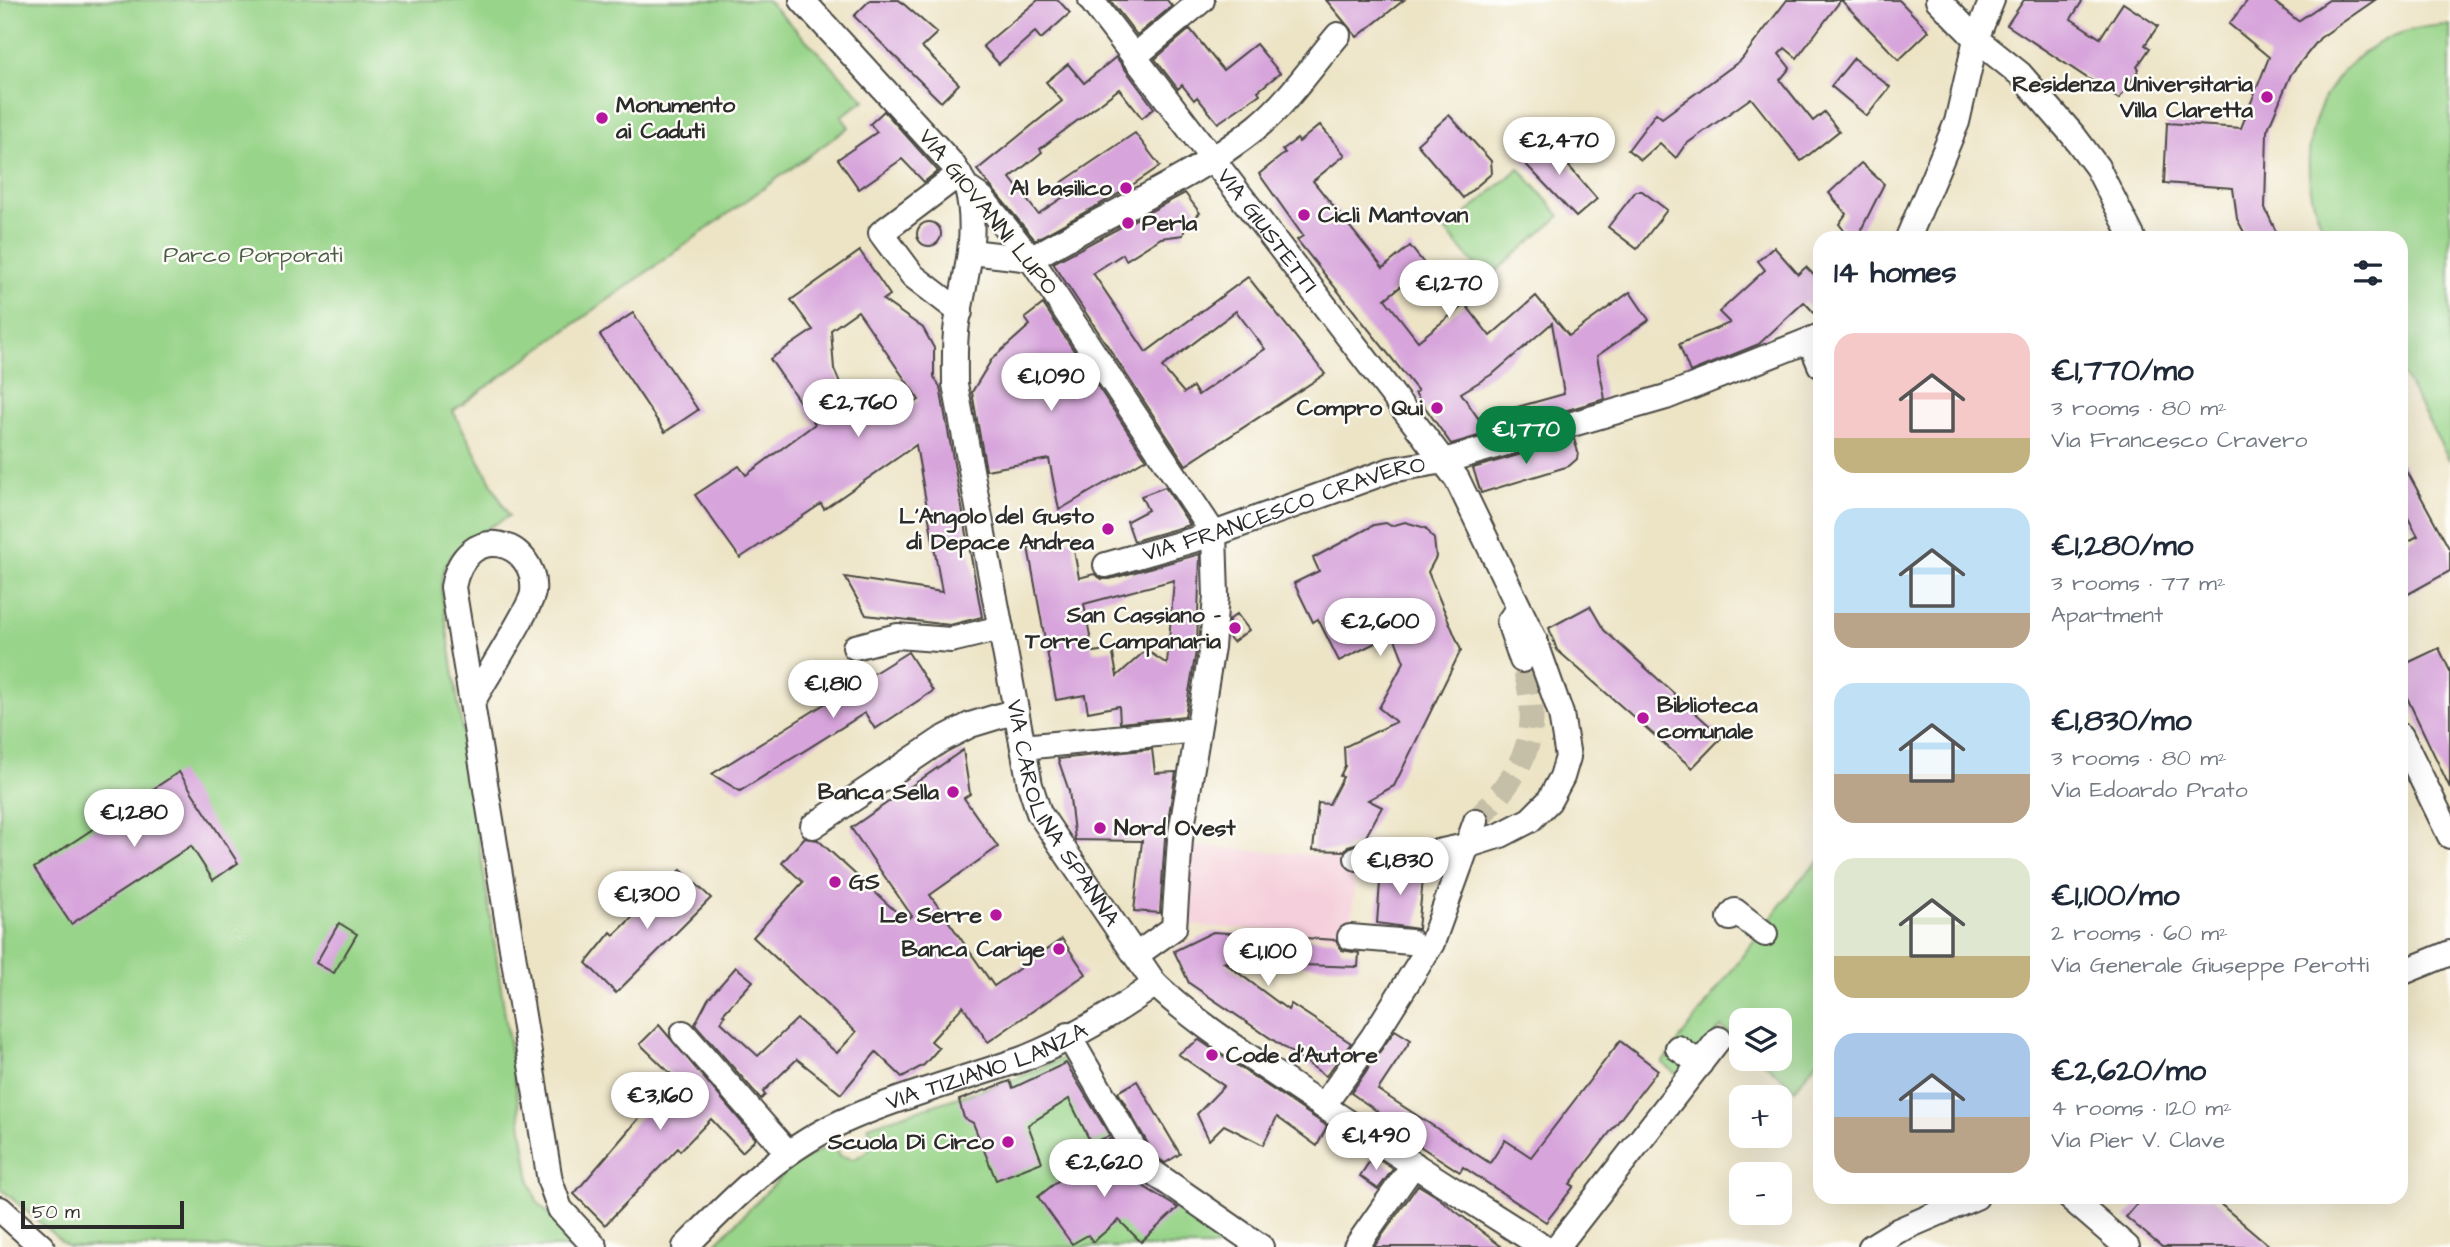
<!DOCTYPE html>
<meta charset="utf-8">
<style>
body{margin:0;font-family:"Architects Daughter",sans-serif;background:#f6f6f7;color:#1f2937;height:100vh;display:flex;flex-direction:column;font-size:26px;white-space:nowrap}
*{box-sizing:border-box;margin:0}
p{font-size:23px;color:#747a83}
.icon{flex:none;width:38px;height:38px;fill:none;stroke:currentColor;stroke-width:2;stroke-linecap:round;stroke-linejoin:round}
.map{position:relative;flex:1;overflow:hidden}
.panel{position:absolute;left:1813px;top:231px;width:595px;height:973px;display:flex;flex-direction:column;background:#fff;border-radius:21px;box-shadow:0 7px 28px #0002}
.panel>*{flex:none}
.fabs{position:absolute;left:1729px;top:1008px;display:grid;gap:14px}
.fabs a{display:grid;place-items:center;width:63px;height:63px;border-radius:14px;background:#fff;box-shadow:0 7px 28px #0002;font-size:35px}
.scale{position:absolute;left:21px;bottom:18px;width:163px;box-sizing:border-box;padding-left:7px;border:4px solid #2b2b2b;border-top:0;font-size:19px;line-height:24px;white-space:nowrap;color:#2b2b2b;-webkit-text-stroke:5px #fdfcf7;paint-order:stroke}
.price{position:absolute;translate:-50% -60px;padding:0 16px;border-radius:24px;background:#fff;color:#222;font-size:23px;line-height:46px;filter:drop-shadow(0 2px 4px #0008)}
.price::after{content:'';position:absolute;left:50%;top:42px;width:21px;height:16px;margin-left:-10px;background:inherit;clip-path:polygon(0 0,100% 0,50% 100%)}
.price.active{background:#0b8043;color:#fff}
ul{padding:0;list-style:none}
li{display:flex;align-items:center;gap:21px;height:175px;padding:0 21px}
li span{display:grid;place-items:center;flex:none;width:196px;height:140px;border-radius:21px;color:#555}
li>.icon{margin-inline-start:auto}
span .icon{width:84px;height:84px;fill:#fffc;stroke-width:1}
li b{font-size:30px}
h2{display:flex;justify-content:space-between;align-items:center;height:84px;padding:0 21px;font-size:30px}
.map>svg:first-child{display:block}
</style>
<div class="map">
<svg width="2450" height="1247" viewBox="0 0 2450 1247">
<rect width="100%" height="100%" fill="#fdfcf7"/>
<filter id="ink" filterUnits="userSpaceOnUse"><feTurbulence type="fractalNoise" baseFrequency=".0143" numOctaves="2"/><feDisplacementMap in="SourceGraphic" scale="14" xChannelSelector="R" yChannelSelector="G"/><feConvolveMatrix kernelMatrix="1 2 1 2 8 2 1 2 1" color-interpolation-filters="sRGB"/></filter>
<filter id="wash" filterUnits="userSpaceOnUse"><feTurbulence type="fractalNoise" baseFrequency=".00686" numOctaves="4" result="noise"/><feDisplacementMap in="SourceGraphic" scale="28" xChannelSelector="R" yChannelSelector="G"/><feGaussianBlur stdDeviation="1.57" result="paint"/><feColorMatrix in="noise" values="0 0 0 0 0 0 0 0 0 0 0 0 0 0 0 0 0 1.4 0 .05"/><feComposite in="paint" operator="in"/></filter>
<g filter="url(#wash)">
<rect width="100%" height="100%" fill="#ede4c6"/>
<polygon fill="#f5cfdb" points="1179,845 1357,858 1350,937 1174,924"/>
<g fill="#98d489" stroke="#62805a" stroke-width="2">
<path d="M0,0H767L865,100L841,116L849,127L453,411L509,516C478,535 441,547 441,589L530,1181L537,1201L577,1247H68L0,1188Z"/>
<path d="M2450,25V461L2401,371V238H2328C2275,140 2336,26 2450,25Z"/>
<polygon points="1519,168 1560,216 1487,279 1446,231"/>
<polygon points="1820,860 1820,1057 1795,1089 1760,1059 1780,1059 1780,1020 1741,1020 1741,1043 1721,1027 1681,1078 1662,1063 1798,882"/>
<polygon points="1071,1055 1147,1180 1250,1247 712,1247 792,1166 834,1143 840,1156 854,1159 869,1150 873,1138 868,1126 1015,1079"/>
</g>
<g id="blocks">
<g fill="#d7a4db" fill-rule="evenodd">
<polygon points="870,0 899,0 937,33 922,47 959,84 941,102 854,16"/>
<polygon points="1038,0 1058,0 1070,13 1041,39 1035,32 999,64 983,46"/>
<polygon points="1110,0 1167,0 1172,6 1137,35"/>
<polygon points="1326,0 1404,0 1357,37"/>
<polygon points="1787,0 1899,0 1929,31 1899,60 1841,0 1797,58 1785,48 1779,54 1790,68 1780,80 1813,121 1824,112 1839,131 1801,161 1751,98 1685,145 1676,158 1660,143 1641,160 1628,150 1656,113 1662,118 1741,60"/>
<polygon points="2024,0 2083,0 2071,19 2100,38 2123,3 2158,26 2145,45 2150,48 2137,67 2139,69 2119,99 2007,25"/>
<polygon points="2248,0 2272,0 2298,21 2329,0 2375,0 2320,38 2291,74 2267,131 2265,208 2279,238 2247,238 2237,219 2233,188 2164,183 2167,123 2241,128 2269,57 2229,24"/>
<polygon points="1190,29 1223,70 1256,44 1280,73 1258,91 1260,94 1218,123 1197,97 1194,100 1182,85 1178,89 1155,59"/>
<polygon points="1116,57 1154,108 1142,118 1119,89 1040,149 1042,152 1010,178 1038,214 1068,194 1061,183 1135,133 1160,166 1122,192 1035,240 977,170 1062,101 1046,82 1068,64 1084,83"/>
<polygon points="1854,58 1890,87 1867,116 1831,86"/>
<polygon points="884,111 938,171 924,182 902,159 859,189 838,159 877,132 870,124"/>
<polygon points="1449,115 1491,161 1492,173 1463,198 1417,144"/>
<path d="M1320,125L1345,155L1313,181L1383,268L1410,246L1426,266L1385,299L1418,341L1465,304L1490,336L1536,296L1569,336L1630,292L1649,320L1597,356L1605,399L1451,444L1415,393L1418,391L1297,240L1303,236L1259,174L1285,153L1282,150L1297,139L1299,142ZM1552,323L1564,394L1478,418L1461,393L1494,373Z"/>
<polygon points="1544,137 1597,199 1576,217 1520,158"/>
<polygon points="1861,163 1884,184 1857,238 1850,238 1839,224 1846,214 1829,193"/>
<polygon points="1636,191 1642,191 1667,210 1637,249 1608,227"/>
<path d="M1185,193L1200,213L1186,224L1183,235L1161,238L1126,260L1123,254L1093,273L1146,352L1248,277L1325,374L1186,465L1053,263ZM1236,311L1265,349L1198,395L1193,387L1184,393L1162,367Z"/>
<circle cx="929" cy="234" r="12"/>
<polygon points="1774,247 1798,274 1806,267 1820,281 1820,319 1804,302 1759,344 1690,372 1679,344 1730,323 1719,312 1765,270 1758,261"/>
<path d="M860,251L890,295L883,300L923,328L934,348V377L940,387L982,617L950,625L866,615L845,577L942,592L916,445L824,509L821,504L740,558L695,495L739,466L746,475L815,424L770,359L813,330L791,300ZM858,311L919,400L887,420L859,406L840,383L834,369L831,330Z"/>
<polygon points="1043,304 1146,459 1059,510 1049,459 986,470 972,392 992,359 1030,325 1025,318"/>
<polygon points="633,313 698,410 665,432 600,335"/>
<polygon points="1574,439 1578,452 1577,459 1569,466 1481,493 1473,468"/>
<polygon points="2401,460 2450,550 2450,571 2401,598 2401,545 2418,536 2401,505"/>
<polygon points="1165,487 1190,525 1134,541 1127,521 1148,510 1141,496"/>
<polygon points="1405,522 1426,528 1434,539 1436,557 1428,572 1461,650 1394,786 1368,800 1382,807 1363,842 1348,846 1344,851 1313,850 1318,803 1329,804 1343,777 1340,776 1345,766 1344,747 1396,722 1379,708 1404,662 1393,634 1339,661 1318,619 1313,622 1294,583 1319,571 1313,558 1374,525 1386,523 1391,526"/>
<path d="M1072,539L1079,578L1094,574L1102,579H1110L1200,554L1197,645L1185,716L1120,723L1119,706L1088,712L1085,695L1056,700L1028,547ZM1174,580L1167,664L1146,650L1117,676L1112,649L1093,652L1084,604Z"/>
<polygon points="1590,606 1604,630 1722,737 1692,768 1557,650 1549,628"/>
<polygon points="1237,614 1249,630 1233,642 1228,636 1229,620"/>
<polygon points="2439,648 2450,671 2450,788 2401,685 2401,666"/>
<polygon points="908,652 933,691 875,729 865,713 740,791 712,774"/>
<polygon points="1152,749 1155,773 1176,772 1165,838 1160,913 1134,911 1142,841 1075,840 1069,791 1058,759"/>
<polygon points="963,750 970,794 964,798 998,847 930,895 994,986 1062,939 1086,974 988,1042 963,1006 931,1041 939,1048 924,1065 902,1077 876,1052 841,1094 797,1059 763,1092 765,1095 761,1099 695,1024 708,999 736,967 753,981 723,1014 725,1016 721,1022 758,1056 797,1019 837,1053 856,1032 753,937 803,882 782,863 804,838 818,840 906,921 912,916 851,828"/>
<polygon points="179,772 238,863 213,880 191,846 71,924 34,868"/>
<polygon points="1381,869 1424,869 1418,929 1377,923"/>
<polygon points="681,870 711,898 616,993 586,963 611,932 614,935"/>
<polygon points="339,923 357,934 334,973 316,963"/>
<polygon points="1213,932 1336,940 1342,950 1359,953 1358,967 1224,962 1288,1010 1291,1004 1351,1043 1326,1076 1189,983 1174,951"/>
<polygon points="659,1025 756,1139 742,1152 711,1119 680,1151 678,1148 605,1225 574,1194 646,1110 648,1112 678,1081 640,1044"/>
<polygon points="1395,1030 1411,1040 1378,1090 1490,1163 1505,1140 1531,1157 1620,1041 1658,1070 1570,1184 1574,1186 1546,1222 1463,1167 1460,1172 1381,1121 1384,1116 1351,1093"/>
<polygon points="1199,1040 1327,1126 1317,1146 1277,1117 1263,1145 1224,1125 1209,1140 1197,1114 1224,1086 1178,1054"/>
<polygon points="1066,1063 1110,1136 1091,1143 1069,1099 1028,1125 1042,1162 996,1180 973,1123 964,1118 959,1100 1010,1081 1013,1088"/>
<polygon points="1137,1081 1180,1154 1165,1163 1155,1156 1118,1092"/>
<polygon points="1111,1138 1137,1179 1135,1181 1178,1208 1141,1242 1119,1220 1093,1242 1088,1235 1072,1244 1038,1197"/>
<polygon points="1373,1156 1393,1169 1378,1189 1360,1176"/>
<polygon points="1418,1185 1436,1196 1502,1247 1374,1247"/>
<polygon points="2143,1197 2212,1197 2271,1247 2162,1247 2126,1217"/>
</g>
</g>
</g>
<g filter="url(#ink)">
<use href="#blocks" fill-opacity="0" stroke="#484742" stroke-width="2"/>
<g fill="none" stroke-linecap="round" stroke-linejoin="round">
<path stroke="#c6bfa7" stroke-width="24" stroke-dasharray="24 12" stroke-linecap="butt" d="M1476,821C1526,767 1545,734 1522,660"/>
<g stroke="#484742" stroke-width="28">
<g id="minor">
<polyline points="802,0 953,165 967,188 983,199 1031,259 1214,534 1216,596 1212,647 1180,839 1174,928 1136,955"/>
<path id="s1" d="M1091,0L1457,479L1535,641L1561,714L1568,757L1562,777L1549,801L1530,820L1501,835L1466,846L1428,854H1380L1357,858"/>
<polyline points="1938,0 1976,39 2020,74 2073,135 2097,167 2133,238"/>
<polyline points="1134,57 1202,0"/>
<polyline points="959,174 881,233 913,276 960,312"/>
<path id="s2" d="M967,188C979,234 965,277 957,323C954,343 955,364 955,384L1030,785L1039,813L1155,984C1197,1024 1247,1055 1296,1088C1377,1142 1460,1194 1543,1247"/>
<polyline points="1908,238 1957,122 1976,39 1992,0"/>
<polyline points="971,252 1031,259"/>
<path d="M1031,259C1105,214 1189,182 1257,127C1288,102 1312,66 1338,35"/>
<polyline points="1810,341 1820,365"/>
<path id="s3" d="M1106,565L1214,534L1391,470L1444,461L1666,397L1820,336"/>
<polyline points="1517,610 1509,622 1522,660"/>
<polyline points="855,647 897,636 951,640 1001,628"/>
<path d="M473,701C483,682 532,606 533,592C538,541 466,518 453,587L550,1181L560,1209L595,1247"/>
<polyline points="2401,736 2450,836"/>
<polyline points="1023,747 1198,730"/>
<polyline points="813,826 941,740 970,725 1016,711"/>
<polyline points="1730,918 1735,911 1765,934"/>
<polyline points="1350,937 1411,942"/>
<polyline points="2401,973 2450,953"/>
<polyline points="683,1033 788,1153"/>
<polyline points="1068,1035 1144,1166 1261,1247"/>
<polyline points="1678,1048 1700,1064"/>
<polyline points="1323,1106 1373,1037 1432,943 1476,821"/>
<polyline points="2069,1197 2127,1247"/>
<polyline points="0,1209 42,1247"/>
<path id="s4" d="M685,1247C735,1196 785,1145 853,1117C909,1093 968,1078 1025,1058C1066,1042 1120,1010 1155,984"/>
<polyline points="1356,1247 1414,1164"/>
<polyline points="1557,1247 1719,1039"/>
<polyline points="1871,1247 1897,1231 1976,1197"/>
</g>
</g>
<use href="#minor" stroke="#fff" stroke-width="24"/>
</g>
</g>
<g fill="#b5179e" stroke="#fdfcf7" stroke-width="2.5">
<circle cx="2267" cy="97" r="7"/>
<circle cx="602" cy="118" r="7"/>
<circle cx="1126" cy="188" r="7"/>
<circle cx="1304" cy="215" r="7"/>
<circle cx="1128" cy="223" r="7"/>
<circle cx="1437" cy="408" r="7"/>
<circle cx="1108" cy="529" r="7"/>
<circle cx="1235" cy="628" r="7"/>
<circle cx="1643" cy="718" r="7"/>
<circle cx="953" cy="792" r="7"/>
<circle cx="1100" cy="828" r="7"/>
<circle cx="835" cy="882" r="7"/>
<circle cx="996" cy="915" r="7"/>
<circle cx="1059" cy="949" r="7"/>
<circle cx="1212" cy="1055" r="7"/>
<circle cx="1008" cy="1142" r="7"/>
</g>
<g text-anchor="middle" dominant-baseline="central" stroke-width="5" stroke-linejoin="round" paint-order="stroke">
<g font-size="23" font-weight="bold" fill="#2b2b2b" stroke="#fdfcf7" text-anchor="end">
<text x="2253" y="84">Residenza Universitaria<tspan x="2253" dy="26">Villa Claretta</tspan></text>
<text x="616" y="105" text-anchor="start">Monumento<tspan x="616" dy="26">ai Caduti</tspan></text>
<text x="1112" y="188">Al basilico</text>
<text x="1318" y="215" text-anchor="start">Cicli Mantovan</text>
<text x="1142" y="223" text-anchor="start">Perla</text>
<text x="1423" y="408">Compro Qui</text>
<text x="1094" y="516">L'Angolo del Gusto<tspan x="1094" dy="26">di Depace Andrea</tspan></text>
<text x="1221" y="615">San Cassiano -<tspan x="1221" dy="26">Torre Campanaria</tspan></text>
<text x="1657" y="705" text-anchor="start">Biblioteca<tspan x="1657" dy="26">comunale</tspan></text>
<text x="939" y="792">Banca Sella</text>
<text x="1114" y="828" text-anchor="start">Nord Ovest</text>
<text x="849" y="882" text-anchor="start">GS</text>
<text x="982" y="915">Le Serre</text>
<text x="1045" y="949">Banca Carige</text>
<text x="1226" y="1055" text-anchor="start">Code d'Autore</text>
<text x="994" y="1142">Scuola Di Circo</text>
</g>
<g font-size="23" fill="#2b2b2b" stroke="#fdfcf7">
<text transform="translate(988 212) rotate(51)">VIA GIOVANNI LUPO</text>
<text stroke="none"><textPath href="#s1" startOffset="290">VIA GIUSTETTI</textPath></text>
<text stroke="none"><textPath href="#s3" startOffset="187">VIA FRANCESCO CRAVERO</textPath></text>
<text stroke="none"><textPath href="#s2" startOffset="644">VIA CAROLINA SPANNA</textPath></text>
<text stroke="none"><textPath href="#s4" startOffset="357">VIA TIZIANO LANZA</textPath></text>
</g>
<g font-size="23" fill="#4c5e47" stroke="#fdfcf7">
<text x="253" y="255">Parco Porporati</text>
</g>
</g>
</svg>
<div class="fabs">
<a><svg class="icon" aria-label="layers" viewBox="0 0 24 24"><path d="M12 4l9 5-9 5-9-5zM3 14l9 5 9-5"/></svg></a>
<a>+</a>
<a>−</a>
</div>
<div class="scale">50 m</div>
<b class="price" style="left:1559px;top:177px">€2,470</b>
<b class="price" style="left:1449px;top:320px">€1,270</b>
<b class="price" style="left:1051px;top:413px">€1,090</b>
<b class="price" style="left:858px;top:439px">€2,760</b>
<b class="price active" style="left:1526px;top:466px">€1,770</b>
<b class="price" style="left:1380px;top:658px">€2,600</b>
<b class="price" style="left:833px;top:720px">€1,810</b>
<b class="price" style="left:134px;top:849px">€1,280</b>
<b class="price" style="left:1400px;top:897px">€1,830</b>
<b class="price" style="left:647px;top:931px">€1,300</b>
<b class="price" style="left:1268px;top:988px">€1,100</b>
<b class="price" style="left:660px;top:1132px">€3,160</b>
<b class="price" style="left:1376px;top:1172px">€1,490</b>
<b class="price" style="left:1104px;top:1199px">€2,620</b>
<section class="panel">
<h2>14 homes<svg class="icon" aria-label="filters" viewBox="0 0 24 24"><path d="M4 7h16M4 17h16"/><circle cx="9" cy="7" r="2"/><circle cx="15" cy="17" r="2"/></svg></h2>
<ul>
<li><span style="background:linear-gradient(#f6c9c9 75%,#c2b280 0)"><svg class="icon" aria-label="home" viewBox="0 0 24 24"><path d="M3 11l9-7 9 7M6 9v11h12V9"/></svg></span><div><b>€1,770/mo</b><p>3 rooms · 80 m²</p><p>Via Francesco Cravero</p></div></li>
<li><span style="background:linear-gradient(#bfe0f5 75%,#b9a48a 0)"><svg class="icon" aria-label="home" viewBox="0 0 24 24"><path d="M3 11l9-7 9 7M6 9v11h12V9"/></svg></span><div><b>€1,280/mo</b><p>3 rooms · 77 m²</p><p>Apartment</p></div></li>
<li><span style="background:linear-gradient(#bfe0f5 65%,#b9a48a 0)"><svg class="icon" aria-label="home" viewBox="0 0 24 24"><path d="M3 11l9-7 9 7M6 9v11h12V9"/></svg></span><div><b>€1,830/mo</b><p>3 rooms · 80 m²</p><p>Via Edoardo Prato</p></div></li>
<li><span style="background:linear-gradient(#dfe7d0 70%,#c2b280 0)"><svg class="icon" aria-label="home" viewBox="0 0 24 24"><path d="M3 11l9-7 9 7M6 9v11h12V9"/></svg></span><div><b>€1,100/mo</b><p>2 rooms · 60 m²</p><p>Via Generale Giuseppe Perotti</p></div></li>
<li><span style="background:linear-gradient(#a9c7e8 60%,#b9a48a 0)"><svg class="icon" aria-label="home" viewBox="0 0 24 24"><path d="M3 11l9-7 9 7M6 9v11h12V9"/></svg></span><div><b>€2,620/mo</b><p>4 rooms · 120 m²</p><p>Via Pier V. Clave</p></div></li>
</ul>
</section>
</div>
